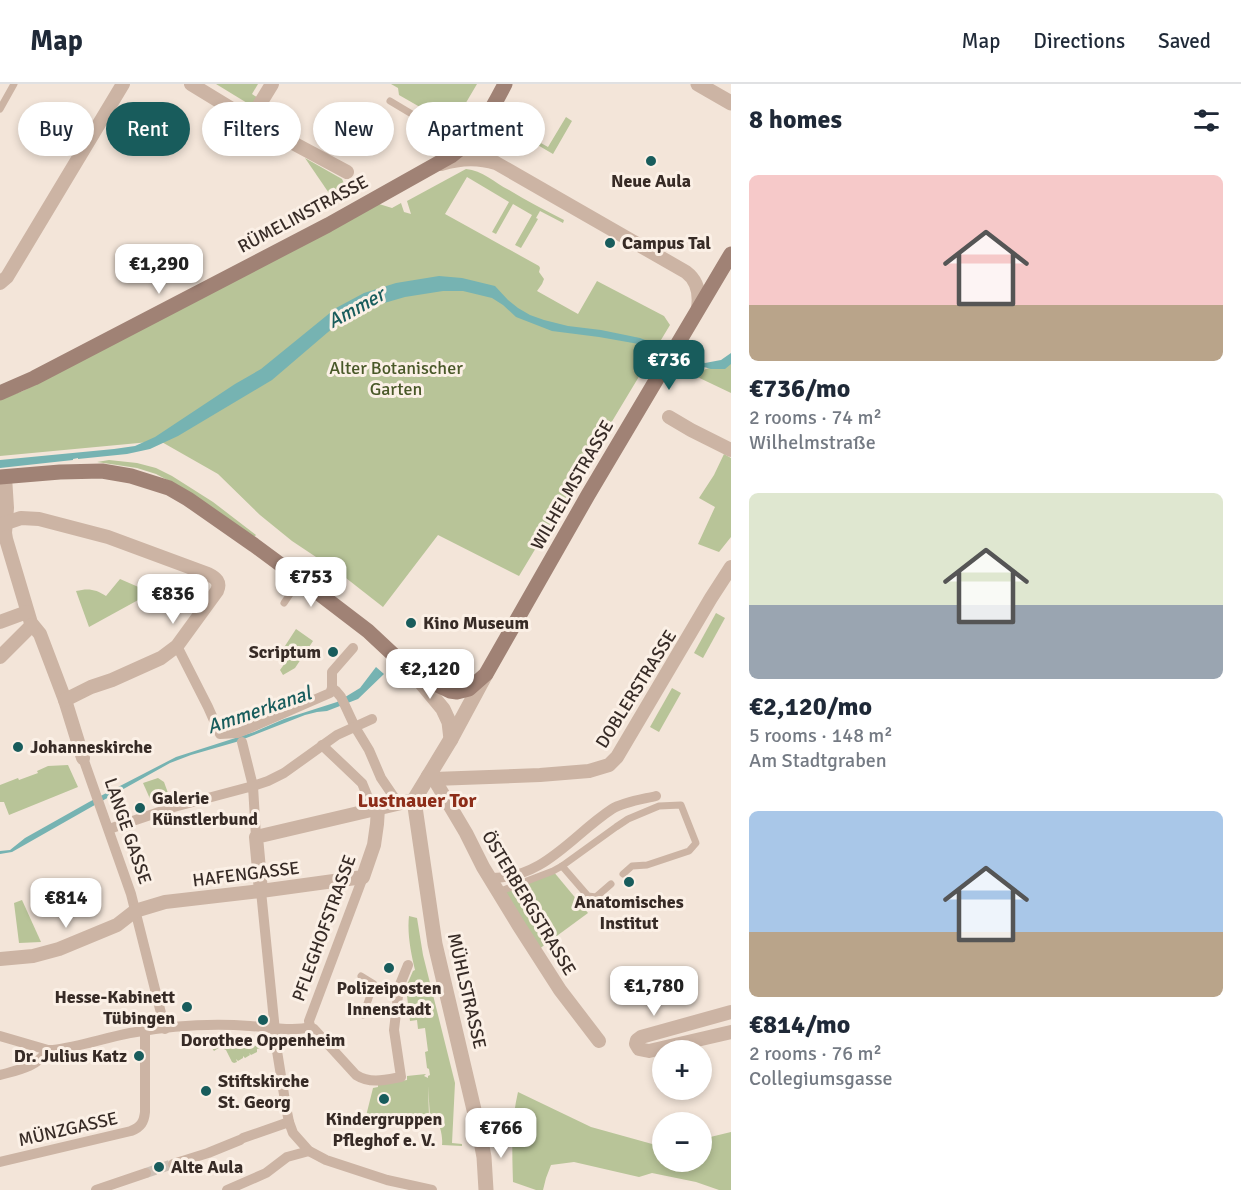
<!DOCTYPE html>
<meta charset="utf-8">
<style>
body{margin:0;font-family:Signika,sans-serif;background:#f6f6f7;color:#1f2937;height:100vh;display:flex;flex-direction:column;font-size:22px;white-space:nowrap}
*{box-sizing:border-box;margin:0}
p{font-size:20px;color:#747a83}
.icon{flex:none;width:33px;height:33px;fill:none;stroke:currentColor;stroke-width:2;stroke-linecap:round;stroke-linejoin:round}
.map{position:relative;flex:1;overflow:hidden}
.sheet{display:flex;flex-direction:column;background:#fff;width:510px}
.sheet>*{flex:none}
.top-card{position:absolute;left:18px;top:18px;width:570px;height:54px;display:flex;gap:12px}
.tools{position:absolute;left:652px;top:956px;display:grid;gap:12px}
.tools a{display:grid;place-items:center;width:60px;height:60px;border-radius:50%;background:#fff;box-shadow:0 3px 9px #0003;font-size:30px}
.price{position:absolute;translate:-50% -51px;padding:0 14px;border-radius:12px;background:#fff;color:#222;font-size:20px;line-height:39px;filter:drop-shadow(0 2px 3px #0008)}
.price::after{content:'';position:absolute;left:50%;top:36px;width:18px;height:14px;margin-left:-9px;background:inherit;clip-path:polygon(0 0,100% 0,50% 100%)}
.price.selected{background:#185c5c;color:#fff}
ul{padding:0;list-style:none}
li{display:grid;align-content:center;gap:12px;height:318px;padding:0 18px}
li span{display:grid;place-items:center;height:186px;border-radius:9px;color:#555}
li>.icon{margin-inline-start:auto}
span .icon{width:108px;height:108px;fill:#fffc;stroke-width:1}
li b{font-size:26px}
h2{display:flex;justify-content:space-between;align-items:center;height:72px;padding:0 18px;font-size:26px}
.tag{padding:0 21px;border-radius:27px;background:#fff;box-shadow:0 3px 9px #0003;font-size:21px;line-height:54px}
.tag.selected{background:#185c5c;color:#fff}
header{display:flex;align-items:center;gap:36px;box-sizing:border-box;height:84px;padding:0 30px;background:#fff;border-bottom:2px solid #e0e1e3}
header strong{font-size:28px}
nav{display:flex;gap:33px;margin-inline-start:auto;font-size:21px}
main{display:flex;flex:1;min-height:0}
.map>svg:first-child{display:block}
</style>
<header>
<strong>Map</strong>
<nav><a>Map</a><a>Directions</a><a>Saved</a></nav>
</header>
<main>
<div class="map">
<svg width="731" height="1106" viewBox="0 0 731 1106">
<rect width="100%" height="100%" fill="#f3e5d9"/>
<g fill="#b8c498">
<polygon points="216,0 258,0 252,10 258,14 252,22"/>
<polygon points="391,0 477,0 454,39 446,38 399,11 398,4"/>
<polygon points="566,33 572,37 553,70 512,46 514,44 548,63"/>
<polygon points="305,74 342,95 349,110 335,118"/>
<path d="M466,85C482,86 495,99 509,106C527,117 545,126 564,136L563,139L540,127L536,134L538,135L521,164L515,161L532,131L513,120L496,150L492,148L509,118L467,93L445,130L539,182L540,184L539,188L544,195L542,200L537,207L578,230L597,197L664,232L670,241L519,492L438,451L383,523L337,487L292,457L260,431L218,390L160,357L0,372V315L23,307L379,120L392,124L401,119L404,128L411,130L407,117Z"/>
<polygon points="731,277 731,309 689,289 692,286 703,286"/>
<polygon points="724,370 731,374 731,453 719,468 698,460 715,423 699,414 714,391"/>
<polygon points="109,376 137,379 156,384 172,392 213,418 256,451 253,454 175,400 156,390 137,384 97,378"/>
<path d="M120,495L143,505L140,515L89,543L76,507C88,504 96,505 106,512Z"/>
<polygon points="716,529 725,534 703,574 694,569"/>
<polygon points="296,545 313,557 295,584 283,591 280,586 291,571 283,565"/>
<polygon points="672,604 681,609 659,648 650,643"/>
<polygon points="68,681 78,703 9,731 4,718 0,718 0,701 18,694 19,696 38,689 37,687 48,682"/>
<polygon points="158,694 164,698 168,709 151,717 143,699"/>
<polygon points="553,787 588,829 535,868 498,808"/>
<polygon points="22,816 41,858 19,859 14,819"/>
<path d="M409,832L417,834L423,871L455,999L452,1059L462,1060V1062L442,1061C443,1051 440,1041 434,1031L430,1032L428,1002L429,1032L383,1037L366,1032L373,1004L378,1003V1000L407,996V992L426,990L424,992L428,994V992L430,991L429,985L427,984L425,968L428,967L425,944L418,945L417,936L410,937L406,903L413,887L415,886C411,869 407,850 409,832Z"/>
<polygon points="211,957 251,960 261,964 257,965 257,968 251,971 249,969 250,971 245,974 243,972 243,974 238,977 236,975 237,978 234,979 232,978 226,966 220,963 214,967 210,961"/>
<path d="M518,1008L591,1043L663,1063V1077H702V1055L731,1048V1106H719L696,1098L652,1089L639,1093L574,1078L551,1081L546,1094L543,1106H536L513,1098C512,1068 511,1037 518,1008Z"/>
</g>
<g fill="#76b3b2">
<polygon points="439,192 462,194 495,202 508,216 518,224 530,231 544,236 568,242 601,246 640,254 705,279 721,276 731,269 731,280 725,285 711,285 697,281 650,262 599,253 552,247 516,233 503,221 492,214 463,207 443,207 405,213 367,224 341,237 272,296 178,352 150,365 127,370 78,375 78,374 73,375 73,376 0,384 0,376 114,365 135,362 155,353 235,300 261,285 336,224 364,209 396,199"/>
<polygon points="376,583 384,590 358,615 327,627 317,628 305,631 236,658 191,671 170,679 93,722 12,768 0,770 0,767 10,766 25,754 89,718 176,673 254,648 284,635 337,618 360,604"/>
</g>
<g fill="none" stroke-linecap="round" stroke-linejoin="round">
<polyline stroke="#cdc0b5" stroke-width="10" stroke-dasharray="10 5" stroke-linecap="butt" points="146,1089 173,1080"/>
<g stroke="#ccb4a4" stroke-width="7">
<polyline points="390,17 452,54 462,64"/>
<polyline points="0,25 14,0"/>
<polyline points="284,519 300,495"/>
<polyline points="611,800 596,813 588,812 562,782 616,743 628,735 659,722 681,721 696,759 689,767 647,781 632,782 623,790"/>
<polyline points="498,808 553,787 562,782"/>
<polyline points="361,892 374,900 363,931"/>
</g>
<g stroke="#ccb4a4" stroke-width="10">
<polyline points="177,562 208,623 220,650 238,649 330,609 332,604 332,588 353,564"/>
<polyline points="332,604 336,607 341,613 355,643 369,666 381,694 398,719"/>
<polyline points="242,658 253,702 268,697 284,689 337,651 372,635"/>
<polyline points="322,661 362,699 373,726"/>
<polyline points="83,674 131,810 165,945"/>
<polyline points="109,745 174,723 253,702 256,753"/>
<path d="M490,794C544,795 571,752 612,725C623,718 644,715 656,712"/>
<polyline points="261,807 277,967 286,1023 289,1038 293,1049 309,1067 326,1076 387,1096 432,1106"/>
<path d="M310,943L314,945L356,991C370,1000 385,996 401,993L394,946L399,903L408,881"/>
<polyline points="310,943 309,937 363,793"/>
<path d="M0,952L48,966H53C79,963 104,954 130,949C169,942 210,939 250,942C266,943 295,948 310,943"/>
<path d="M0,991C18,986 37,983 48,966"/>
<polyline points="243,1054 289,1038"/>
<path d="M0,1078L131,1047C141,1043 144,1038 145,1028V947"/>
<polyline points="173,1080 208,1069 240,1056"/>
<polyline points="96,1106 146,1089"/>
<polyline points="227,1106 266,1089 287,1073 309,1067"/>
</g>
<g stroke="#ccb4a4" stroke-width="14">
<polyline points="191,0 250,36 347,88"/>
<polyline points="250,36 272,0"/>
<path d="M441,80C460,74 477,73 496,79L686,188C698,197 700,210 698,224"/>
<polyline points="0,199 7,193 123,0"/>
<polyline points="669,333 691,346 731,366"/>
<polyline points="5,393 7,424 5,449 6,455 31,539 40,550 65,616 83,674"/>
<path d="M0,441L21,434L39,435L108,453L208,490C216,494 221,498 217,507L177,562L161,574L112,596L91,603L65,616"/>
<polyline points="0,538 27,528"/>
<polyline points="0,573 32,541"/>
<polyline points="428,692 434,695 540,691 589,687 609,681 617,673 711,514 731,483"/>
<polyline points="434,695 466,749 483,783 519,842 560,906 599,957"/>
<polyline points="261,807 256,753 414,716"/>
<polyline points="0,875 33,872 59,865 117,841 135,827 165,818 261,807 363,793 374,761 377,740 378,724"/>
<polyline points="731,928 641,953 637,956 636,960 639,965 649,967 731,948"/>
</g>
<g stroke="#ccb4a4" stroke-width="15">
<polyline points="698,0 731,19"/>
<polyline points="414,590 443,625 449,638 451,655"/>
<polyline points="486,1106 484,1073 479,1047 435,860 414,716 451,655 486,590"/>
</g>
<g stroke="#a08275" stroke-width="15">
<path d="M0,309L34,294L328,141L451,72C477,54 491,27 505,0"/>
<polyline points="0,393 60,388 102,387 131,392 169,404 188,415 254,461 300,495 368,547 414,590 450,607 457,608 469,605 486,590 588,411 731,170"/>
</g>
</g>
<g fill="#185c5c" stroke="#fbf0e6" stroke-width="2">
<circle cx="651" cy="77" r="6"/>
<circle cx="610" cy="159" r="6"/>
<circle cx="411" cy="539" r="6"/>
<circle cx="333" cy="568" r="6"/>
<circle cx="18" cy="663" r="6"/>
<circle cx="140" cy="724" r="6"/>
<circle cx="629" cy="798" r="6"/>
<circle cx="389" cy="884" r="6"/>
<circle cx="187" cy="923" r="6"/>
<circle cx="263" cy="936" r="6"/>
<circle cx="139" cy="972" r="6"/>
<circle cx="206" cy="1007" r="6"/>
<circle cx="384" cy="1015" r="6"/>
<circle cx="159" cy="1083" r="6"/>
</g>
<g text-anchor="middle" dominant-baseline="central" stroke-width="6" stroke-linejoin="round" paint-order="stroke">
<g font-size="18" font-weight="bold" fill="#372b26" stroke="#fbf0e6" text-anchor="start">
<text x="651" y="97" text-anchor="middle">Neue Aula</text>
<text x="622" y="159">Campus Tal</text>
<text x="423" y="539">Kino Museum</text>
<text x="321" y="568" text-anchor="end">Scriptum</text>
<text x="30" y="663">Johanneskirche</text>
<text x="152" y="714">Galerie<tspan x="152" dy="21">Künstlerbund</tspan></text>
<text x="629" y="818" text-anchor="middle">Anatomisches<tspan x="629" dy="21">Institut</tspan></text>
<text x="389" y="904" text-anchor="middle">Polizeiposten<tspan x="389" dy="21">Innenstadt</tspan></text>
<text x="175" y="913" text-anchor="end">Hesse-Kabinett<tspan x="175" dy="21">Tübingen</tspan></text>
<text x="263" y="956" text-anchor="middle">Dorothee Oppenheim</text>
<text x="127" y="972" text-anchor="end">Dr. Julius Katz</text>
<text x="218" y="997">Stiftskirche<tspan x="218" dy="21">St. Georg</tspan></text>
<text x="384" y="1035" text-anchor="middle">Kindergruppen<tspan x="384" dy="21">Pfleghof e. V.</tspan></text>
<text x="171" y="1083">Alte Aula</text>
</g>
<g font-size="18" fill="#372b26" stroke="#fbf0e6">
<text transform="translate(303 130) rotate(-28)">RÜMELINSTRASSE</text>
<text transform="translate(572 401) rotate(-60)">WILHELMSTRASSE</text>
<text transform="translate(636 605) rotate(-58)">DOBLERSTRASSE</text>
<text transform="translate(128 747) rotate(71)">LANGE GASSE</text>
<text transform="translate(246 790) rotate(-7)">HAFENGASSE</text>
<text transform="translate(529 819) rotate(59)">ÖSTERBERGSTRASSE</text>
<text transform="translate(324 844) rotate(-70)">PFLEGHOFSTRASSE</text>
<text transform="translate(467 907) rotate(77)">MÜHLSTRASSE</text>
<text transform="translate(68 1045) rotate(-13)">MÜNZGASSE</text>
</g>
<g font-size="18" fill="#495828" stroke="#fbf0e6">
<text x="396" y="284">Alter Botanischer<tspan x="396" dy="21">Garten</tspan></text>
</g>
<g font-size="20" font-style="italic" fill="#185c5c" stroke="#fbf0e6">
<text transform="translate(356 224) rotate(-29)">Ammer</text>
<text transform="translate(259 626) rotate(-19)">Ammerkanal</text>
</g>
<g font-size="20" font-weight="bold" fill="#8d2d19" stroke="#fbf0e6">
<text x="417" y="716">Lustnauer Tor</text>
</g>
</g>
</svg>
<div class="tools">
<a>+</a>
<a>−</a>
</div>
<b class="price" style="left:159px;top:211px">€1,290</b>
<b class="price selected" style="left:669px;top:307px">€736</b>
<b class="price" style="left:311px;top:524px">€753</b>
<b class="price" style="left:173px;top:541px">€836</b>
<b class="price" style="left:430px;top:616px">€2,120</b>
<b class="price" style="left:66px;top:845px">€814</b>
<b class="price" style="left:654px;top:933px">€1,780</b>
<b class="price" style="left:501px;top:1075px">€766</b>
<div class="top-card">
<a class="tag">Buy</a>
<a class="tag selected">Rent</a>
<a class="tag">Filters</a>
<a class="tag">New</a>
<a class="tag">Apartment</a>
</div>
</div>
<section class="sheet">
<h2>8 homes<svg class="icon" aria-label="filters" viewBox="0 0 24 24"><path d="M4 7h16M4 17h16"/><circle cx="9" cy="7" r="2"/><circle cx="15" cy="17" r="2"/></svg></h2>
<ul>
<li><span style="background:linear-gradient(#f6c9c9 70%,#b9a48a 0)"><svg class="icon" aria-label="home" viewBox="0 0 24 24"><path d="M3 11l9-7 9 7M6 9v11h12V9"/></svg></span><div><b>€736/mo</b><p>2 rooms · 74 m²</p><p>Wilhelmstraße</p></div></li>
<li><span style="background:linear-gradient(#dfe7d0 60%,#9aa5b1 0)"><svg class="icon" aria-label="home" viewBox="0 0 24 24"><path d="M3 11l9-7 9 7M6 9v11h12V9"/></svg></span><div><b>€2,120/mo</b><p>5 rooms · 148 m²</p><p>Am Stadtgraben</p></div></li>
<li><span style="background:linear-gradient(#a9c7e8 65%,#b9a48a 0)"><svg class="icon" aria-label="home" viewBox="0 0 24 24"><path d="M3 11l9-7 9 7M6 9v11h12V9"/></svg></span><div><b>€814/mo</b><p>2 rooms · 76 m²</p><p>Collegiumsgasse</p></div></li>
</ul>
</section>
</main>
